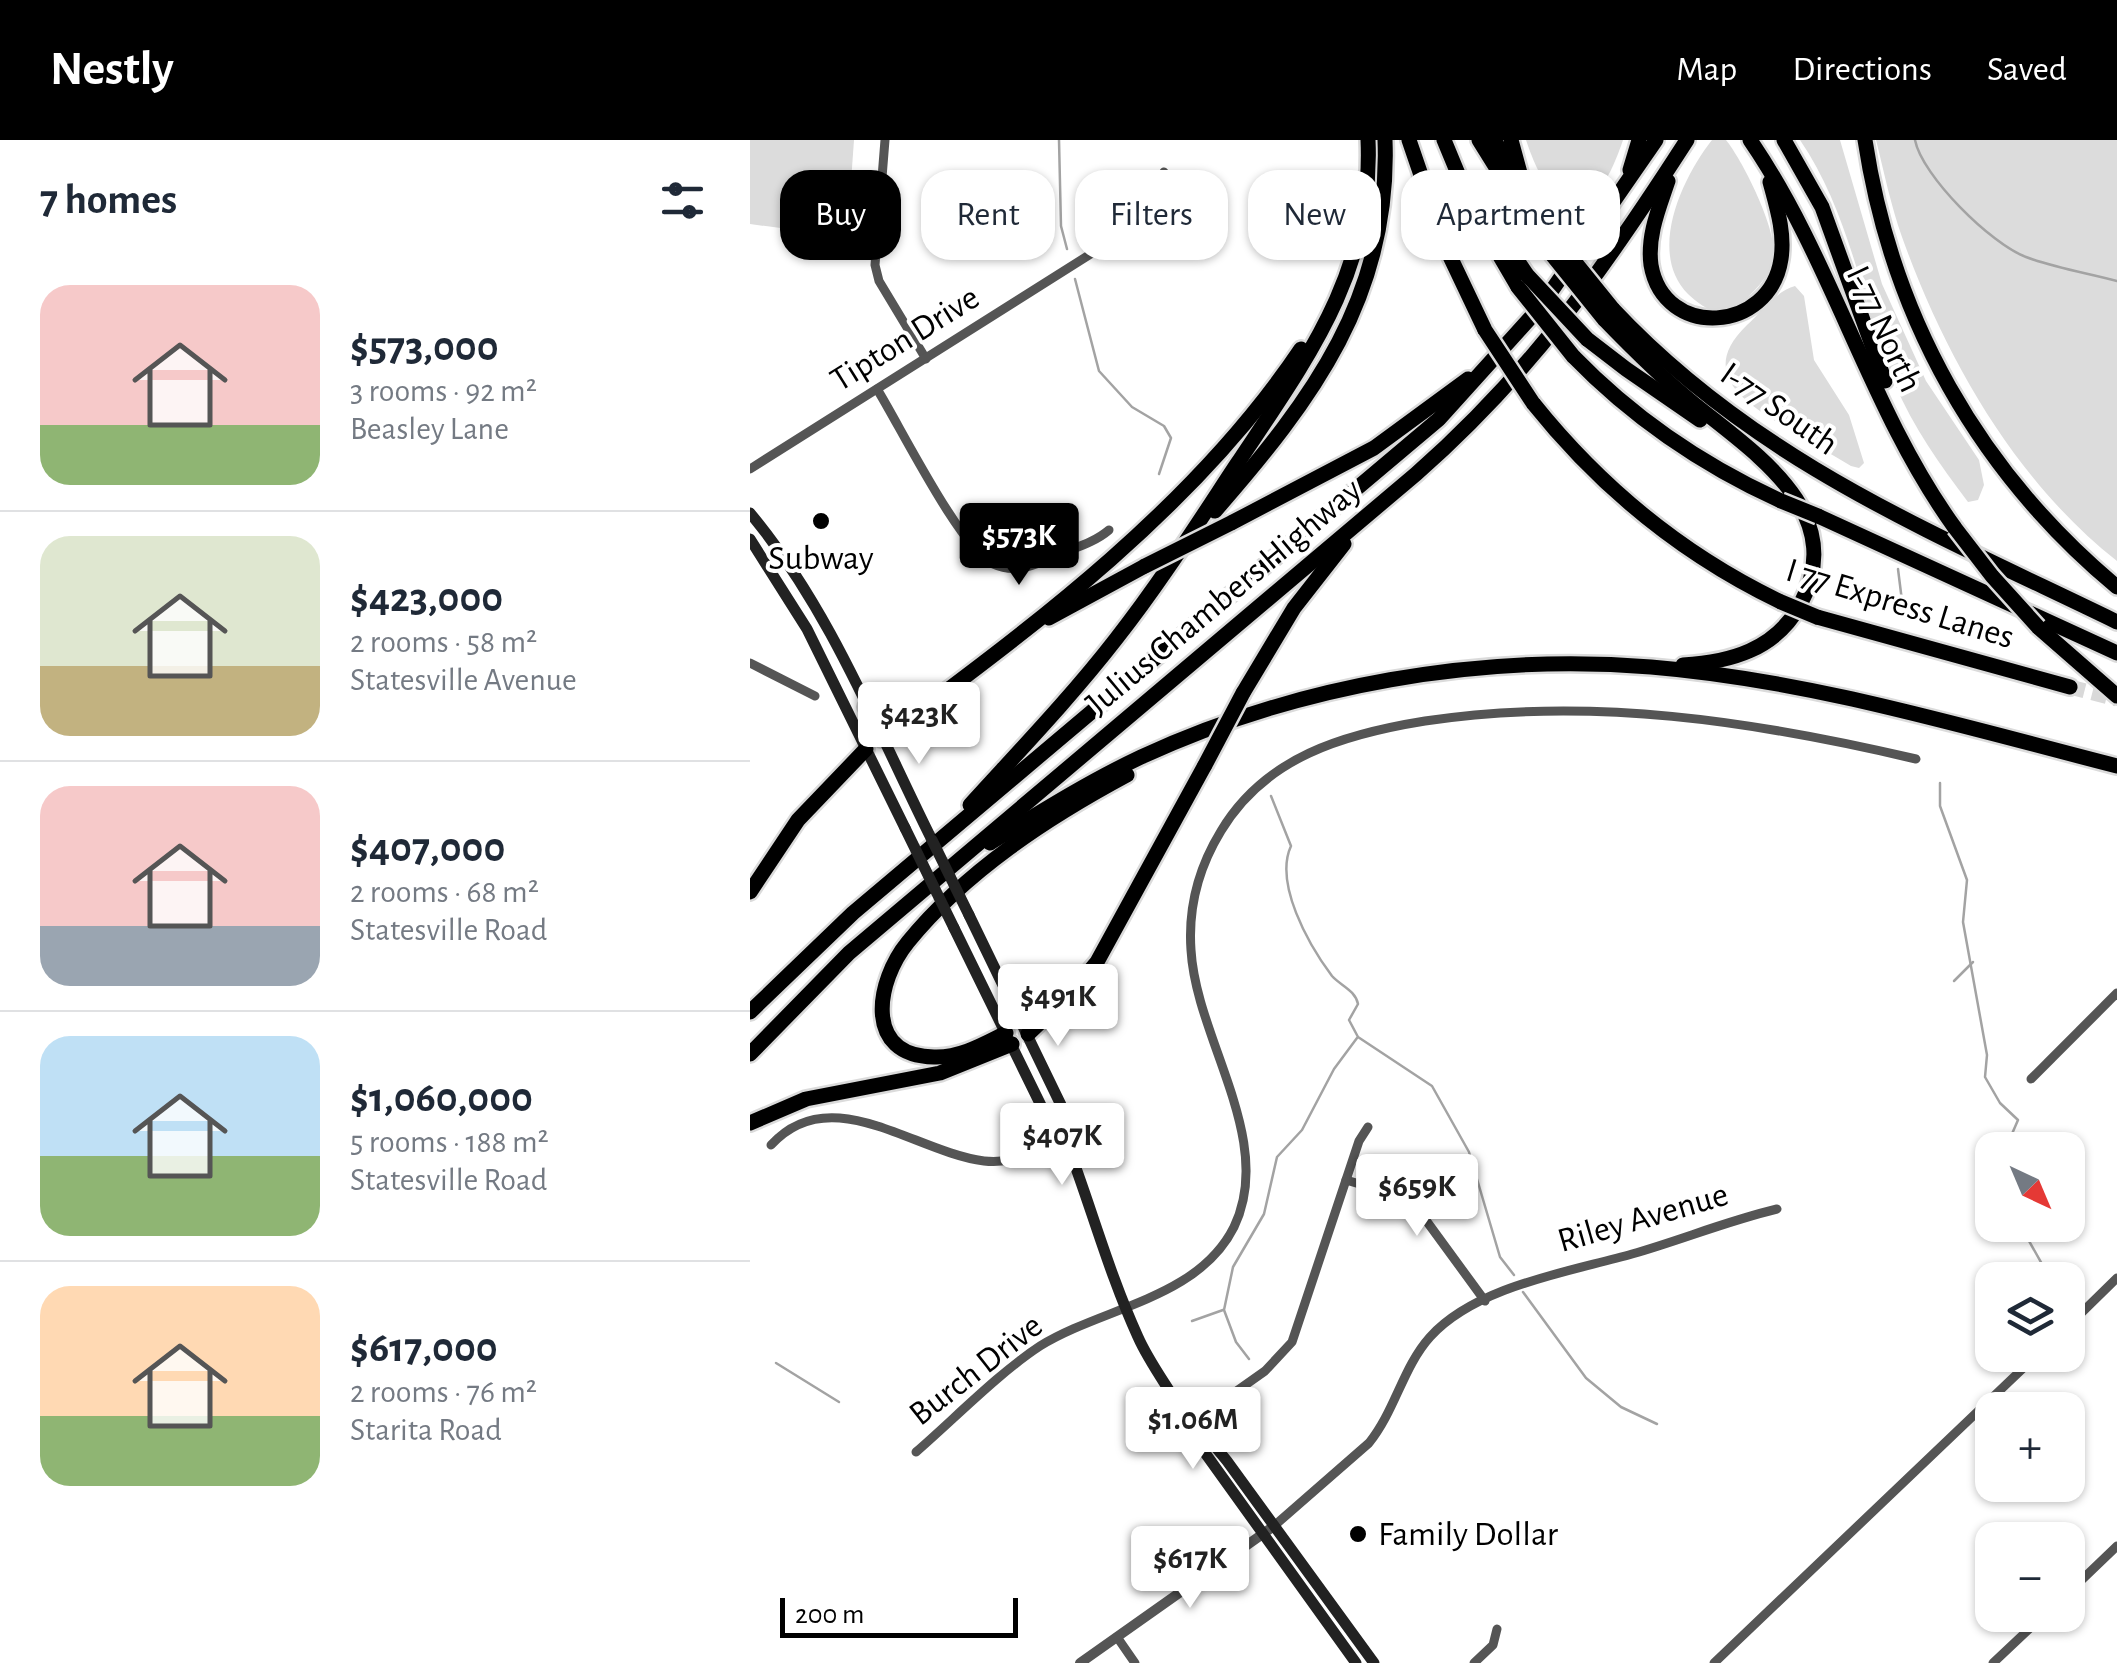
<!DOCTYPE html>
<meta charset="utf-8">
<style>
body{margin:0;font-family:"Alegreya Sans",sans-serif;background:#f6f6f7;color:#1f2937;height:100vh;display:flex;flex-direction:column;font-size:38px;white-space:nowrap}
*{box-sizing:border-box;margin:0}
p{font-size:32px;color:#747a83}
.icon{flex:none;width:55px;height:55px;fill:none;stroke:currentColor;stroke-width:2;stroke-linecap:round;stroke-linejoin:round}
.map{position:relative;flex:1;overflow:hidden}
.details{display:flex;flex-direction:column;background:#fff;width:750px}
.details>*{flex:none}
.hud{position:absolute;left:30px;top:30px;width:950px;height:90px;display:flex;gap:20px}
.needle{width:65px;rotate:136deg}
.tools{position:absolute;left:1225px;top:992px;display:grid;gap:20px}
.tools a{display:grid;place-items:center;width:110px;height:110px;border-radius:20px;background:#fff;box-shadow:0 2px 8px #0004;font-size:50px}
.scale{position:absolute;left:30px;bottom:25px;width:238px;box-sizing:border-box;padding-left:10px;border:5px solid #000;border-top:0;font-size:28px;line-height:35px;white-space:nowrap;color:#000;-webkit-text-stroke:8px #fff;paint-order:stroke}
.price{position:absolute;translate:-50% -85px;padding:0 22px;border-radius:10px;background:#fff;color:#222;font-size:32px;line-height:65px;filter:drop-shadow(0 2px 5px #0008)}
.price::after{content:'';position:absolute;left:50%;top:60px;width:30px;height:22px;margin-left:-15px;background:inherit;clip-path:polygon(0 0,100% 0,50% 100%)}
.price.current{background:#000;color:#fff}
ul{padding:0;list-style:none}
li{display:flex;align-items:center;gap:30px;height:250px;padding:0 40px}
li+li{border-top:2px solid #e0e1e3}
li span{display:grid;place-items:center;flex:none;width:280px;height:200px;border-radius:30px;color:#555}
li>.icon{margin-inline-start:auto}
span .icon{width:120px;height:120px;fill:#fffc;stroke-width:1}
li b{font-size:42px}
h2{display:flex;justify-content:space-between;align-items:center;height:120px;padding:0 40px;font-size:42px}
.chip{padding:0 35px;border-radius:30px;background:#fff;box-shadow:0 2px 8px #0004;font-size:35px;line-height:90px}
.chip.current{background:#000;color:#fff}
header{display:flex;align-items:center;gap:60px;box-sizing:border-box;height:140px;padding:0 50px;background:#000;color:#fff}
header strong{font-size:48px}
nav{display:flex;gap:55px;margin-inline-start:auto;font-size:35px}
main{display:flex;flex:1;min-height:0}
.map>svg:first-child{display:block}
</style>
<header>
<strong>Nestly</strong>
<nav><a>Map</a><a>Directions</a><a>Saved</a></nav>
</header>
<main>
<section class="details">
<h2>7 homes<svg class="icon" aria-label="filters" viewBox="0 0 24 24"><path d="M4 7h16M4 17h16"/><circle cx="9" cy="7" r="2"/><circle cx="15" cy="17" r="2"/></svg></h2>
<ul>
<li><span style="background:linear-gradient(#f6c9c9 70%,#8fb573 0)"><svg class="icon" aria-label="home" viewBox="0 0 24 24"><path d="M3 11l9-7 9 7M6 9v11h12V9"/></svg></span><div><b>$573,000</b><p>3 rooms · 92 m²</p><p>Beasley Lane</p></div></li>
<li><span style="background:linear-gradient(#dfe7d0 65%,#c2b280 0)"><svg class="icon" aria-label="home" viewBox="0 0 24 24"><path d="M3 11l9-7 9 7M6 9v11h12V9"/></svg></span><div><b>$423,000</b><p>2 rooms · 58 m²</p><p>Statesville Avenue</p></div></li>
<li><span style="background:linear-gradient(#f6c9c9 70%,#9aa5b1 0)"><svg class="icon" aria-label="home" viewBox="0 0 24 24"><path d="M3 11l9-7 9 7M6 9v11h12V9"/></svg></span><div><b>$407,000</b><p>2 rooms · 68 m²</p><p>Statesville Road</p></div></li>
<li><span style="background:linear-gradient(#bfe0f5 60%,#8fb573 0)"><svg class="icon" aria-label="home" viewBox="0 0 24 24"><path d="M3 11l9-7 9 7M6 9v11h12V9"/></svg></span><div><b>$1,060,000</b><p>5 rooms · 188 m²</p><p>Statesville Road</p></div></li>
<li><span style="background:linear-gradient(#ffd9b3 65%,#8fb573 0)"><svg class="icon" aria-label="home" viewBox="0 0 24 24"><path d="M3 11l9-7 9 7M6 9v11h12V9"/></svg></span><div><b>$617,000</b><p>2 rooms · 76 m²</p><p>Starita Road</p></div></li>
</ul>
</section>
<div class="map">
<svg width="1367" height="1523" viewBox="0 0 1367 1523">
<rect width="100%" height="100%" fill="#fff"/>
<g fill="#dcdcdc">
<polygon points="0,0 104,0 97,97 0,84"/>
<path d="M776,0H873C865,24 849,63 823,71C798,56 785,27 776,0Z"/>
<path d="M962,0H976C993,21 1030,94 1023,120C1020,132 1012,143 1003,152C995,160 984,170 971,171C958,172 947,162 938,154C897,113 932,38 962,0Z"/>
<path d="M1050,0H1090L1132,144L1176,241L1229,320L1234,345L1228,360L1218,362C1190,325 1163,287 1145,244C1112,163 1100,73 1050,0Z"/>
<path d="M1126,0H1367V421C1265,341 1195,217 1152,97C1141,66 1134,32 1126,0Z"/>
<path d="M1045,146L1054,156L1064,220L1099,275L1114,323L1109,328L1101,326C1081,314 1060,302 1040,290C999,265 945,235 997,185C1011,172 1026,151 1045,146Z"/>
</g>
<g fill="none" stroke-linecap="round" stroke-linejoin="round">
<g stroke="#a3a3a3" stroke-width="2.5">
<polyline points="309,0 311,86 317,109"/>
<path d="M1165,0C1172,36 1241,104 1276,117C1305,128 1337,133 1367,141"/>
<polyline points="325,139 349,231 382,267 414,286 421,298 409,334"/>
<polyline points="1148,429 1154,477"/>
<polyline points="1190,643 1190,666 1217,740 1213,782 1237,915 1235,937 1250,963 1268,980 1255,1010"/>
<path d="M521,656L541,706C524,743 558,804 582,836C591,846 605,850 608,864L599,880L608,897L682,946L719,1012L750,1117L764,1135"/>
<polyline points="1204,841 1223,822"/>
<polyline points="1270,1085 1301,1140"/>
<polyline points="773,1152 836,1238 871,1267 907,1284"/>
<polyline points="442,1181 473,1170"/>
<polyline points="499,1219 486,1202 474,1170 483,1127 514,1074 527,1017 552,990 584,929 607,898"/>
<polyline points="26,1223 89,1262"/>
</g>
<polyline stroke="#d9d9d9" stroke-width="15" stroke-dasharray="15 8" stroke-linecap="butt" points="1320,547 1367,559"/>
<g stroke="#dbdbdb" stroke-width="20">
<g id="motorway">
<polyline points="659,0 696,108 735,190"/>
<polyline points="694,0 723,70 768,147"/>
<polyline points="729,0 795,106"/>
<polyline points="744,0 803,95"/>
<polyline points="761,0 770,33"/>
<path d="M1000,0C1083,121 1119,269 1205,388"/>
<polyline points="1034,0 1072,67 1135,241"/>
<path d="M1115,0C1142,178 1229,332 1367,447"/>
<polyline points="880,30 889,0"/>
<path d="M918,41C909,68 897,96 901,125C914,200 1020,193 1031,119C1035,93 1027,68 1020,42"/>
<polyline points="735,72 777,135"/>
<path d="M862,168C1005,321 1182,392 1367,482"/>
<path d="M854,179C882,208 911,237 943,263C1004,313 1100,372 1050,465C1025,510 980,522 933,525"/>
<polyline points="837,199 876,229 950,280"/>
<path d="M823,216C883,278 952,325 1031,361"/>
<path d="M783,263C851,348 933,415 1031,462"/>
<path d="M465,371C562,260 641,155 635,0"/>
<polyline points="1068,376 1367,513"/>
<polyline points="481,383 624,308 718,239"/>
<polyline points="1067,477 1320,547"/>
<polyline points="299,478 395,426"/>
<polyline points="1288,487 1367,556"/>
<polyline points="493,553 544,468 594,404"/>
<polyline points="116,567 139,578 159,573"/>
<path d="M132,599C284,486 444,368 551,209"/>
<path d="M220,665C270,610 321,557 366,499C410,443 448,383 487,324C556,220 624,131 618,0"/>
<path d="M240,703C289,673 338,642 391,617C547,545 730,513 901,527C1059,540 1214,587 1367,626"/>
<polyline points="0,752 48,680 116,609"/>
<polyline points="0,872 103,773 689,279 791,166 906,0"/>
<path d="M256,893C234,904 210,918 184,917C113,916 126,841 158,802C216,731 297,678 377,635"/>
<polyline points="278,894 320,854 347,822 455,625"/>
<path d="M0,914L99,813L666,334C782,232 854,129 937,0"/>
<polyline points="0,983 56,959 190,933 262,904"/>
</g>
</g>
<g stroke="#555" stroke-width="9">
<polyline points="135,0 125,125 129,141 176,219"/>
<path d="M127,249C150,286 210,408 243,424C267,435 288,424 310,414C327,407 345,402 359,390"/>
<path d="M0,329L385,86C403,73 419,54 414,32"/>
<polyline points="0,523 65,556"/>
<polyline points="1281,939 1367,853"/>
<path d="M21,1005C81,939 164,1012 234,1021C262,1024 291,1013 318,1006"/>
<polyline points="596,1040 647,1055 667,1068 735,1161"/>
<polyline points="1318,1186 1367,1138"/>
<polyline points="440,1284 515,1231 542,1202 609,1001 618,987"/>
<path d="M166,1312C203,1280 250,1232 290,1206C353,1167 448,1159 484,1087C526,1000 446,899 441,810C438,768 449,727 471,691C515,617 594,594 675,581C841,556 1004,581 1166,619"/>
<path d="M524,1386L619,1303C645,1271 653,1227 680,1197C726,1146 819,1132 882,1114C931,1100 977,1081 1027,1069"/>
<polyline points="1318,1453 1367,1406"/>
<polyline points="367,1497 385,1523"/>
<polyline points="724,1523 743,1505 747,1489"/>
<polyline points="964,1523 1287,1215"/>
<polyline points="1243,1523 1294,1475"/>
</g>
<polyline stroke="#555" stroke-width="10" points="330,1523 524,1386"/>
<g stroke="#222" stroke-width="11">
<path d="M0,373C80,469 127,590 182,700"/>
<polyline points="0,399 57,489 155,688"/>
<path d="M219,775L311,965L320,990L318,1006C342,1070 360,1136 388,1197C404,1233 432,1263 445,1299L606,1523"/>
<polyline points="204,788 306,996 318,1006"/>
<polyline points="440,1284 455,1294 477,1321 624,1523"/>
</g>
<use href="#motorway" stroke="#000" stroke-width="15"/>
<g stroke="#dbdbdb" stroke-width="20" stroke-linecap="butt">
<g id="motorway-bridge">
<polyline points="803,95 862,168"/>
<polyline points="795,106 854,179"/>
<polyline points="777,135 837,199"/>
<polyline points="768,147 823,216"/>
<polyline points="735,190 783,263"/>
<polyline points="1031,361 1068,376"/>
<polyline points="1205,388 1242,436 1288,487"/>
<polyline points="395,426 481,383"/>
<polyline points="1031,462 1067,477"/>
<polyline points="455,625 493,553"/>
</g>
</g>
<g stroke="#222" stroke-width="11">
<polyline points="155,688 204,788"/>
<polyline points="182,700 219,775"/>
</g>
<use href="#motorway-bridge" stroke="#000" stroke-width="15"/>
</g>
<g fill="#000" stroke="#fff" stroke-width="4">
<circle cx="71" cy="381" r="10"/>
<circle cx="608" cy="1394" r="10"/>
</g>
<g text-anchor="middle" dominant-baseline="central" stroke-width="8" stroke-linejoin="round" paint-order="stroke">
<g font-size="35" fill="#000" stroke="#fff">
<text transform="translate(1134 189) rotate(65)">I-77 North</text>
<text transform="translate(155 199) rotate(-32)">Tipton Drive</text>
<text transform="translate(1029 269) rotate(35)">I-77 South</text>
<text transform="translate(474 457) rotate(-40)">Julius Chambers Highway</text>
<text transform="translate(1150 464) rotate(17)">I 77 Express Lanes</text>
<text transform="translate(893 1078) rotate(-16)">Riley Avenue</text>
<text transform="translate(226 1230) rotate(-38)">Burch Drive</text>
</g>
<g font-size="35" fill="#000" stroke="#fff">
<text x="71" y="418">Subway</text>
<text x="628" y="1394" text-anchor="start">Family Dollar</text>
</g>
</g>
</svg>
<div class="tools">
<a><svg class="needle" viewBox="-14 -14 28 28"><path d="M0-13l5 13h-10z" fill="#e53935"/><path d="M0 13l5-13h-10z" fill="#747a83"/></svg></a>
<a><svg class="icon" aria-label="layers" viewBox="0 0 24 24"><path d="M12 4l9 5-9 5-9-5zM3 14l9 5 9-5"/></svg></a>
<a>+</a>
<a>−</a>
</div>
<div class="scale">200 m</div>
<b class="price current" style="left:269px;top:448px">$573K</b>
<b class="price" style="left:169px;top:627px">$423K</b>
<b class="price" style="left:308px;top:909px">$491K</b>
<b class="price" style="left:312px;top:1048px">$407K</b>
<b class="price" style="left:667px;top:1099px">$659K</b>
<b class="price" style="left:443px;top:1332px">$1.06M</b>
<b class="price" style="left:440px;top:1471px">$617K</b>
<div class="hud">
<a class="chip current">Buy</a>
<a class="chip">Rent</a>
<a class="chip">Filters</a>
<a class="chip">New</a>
<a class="chip">Apartment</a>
</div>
</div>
</main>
